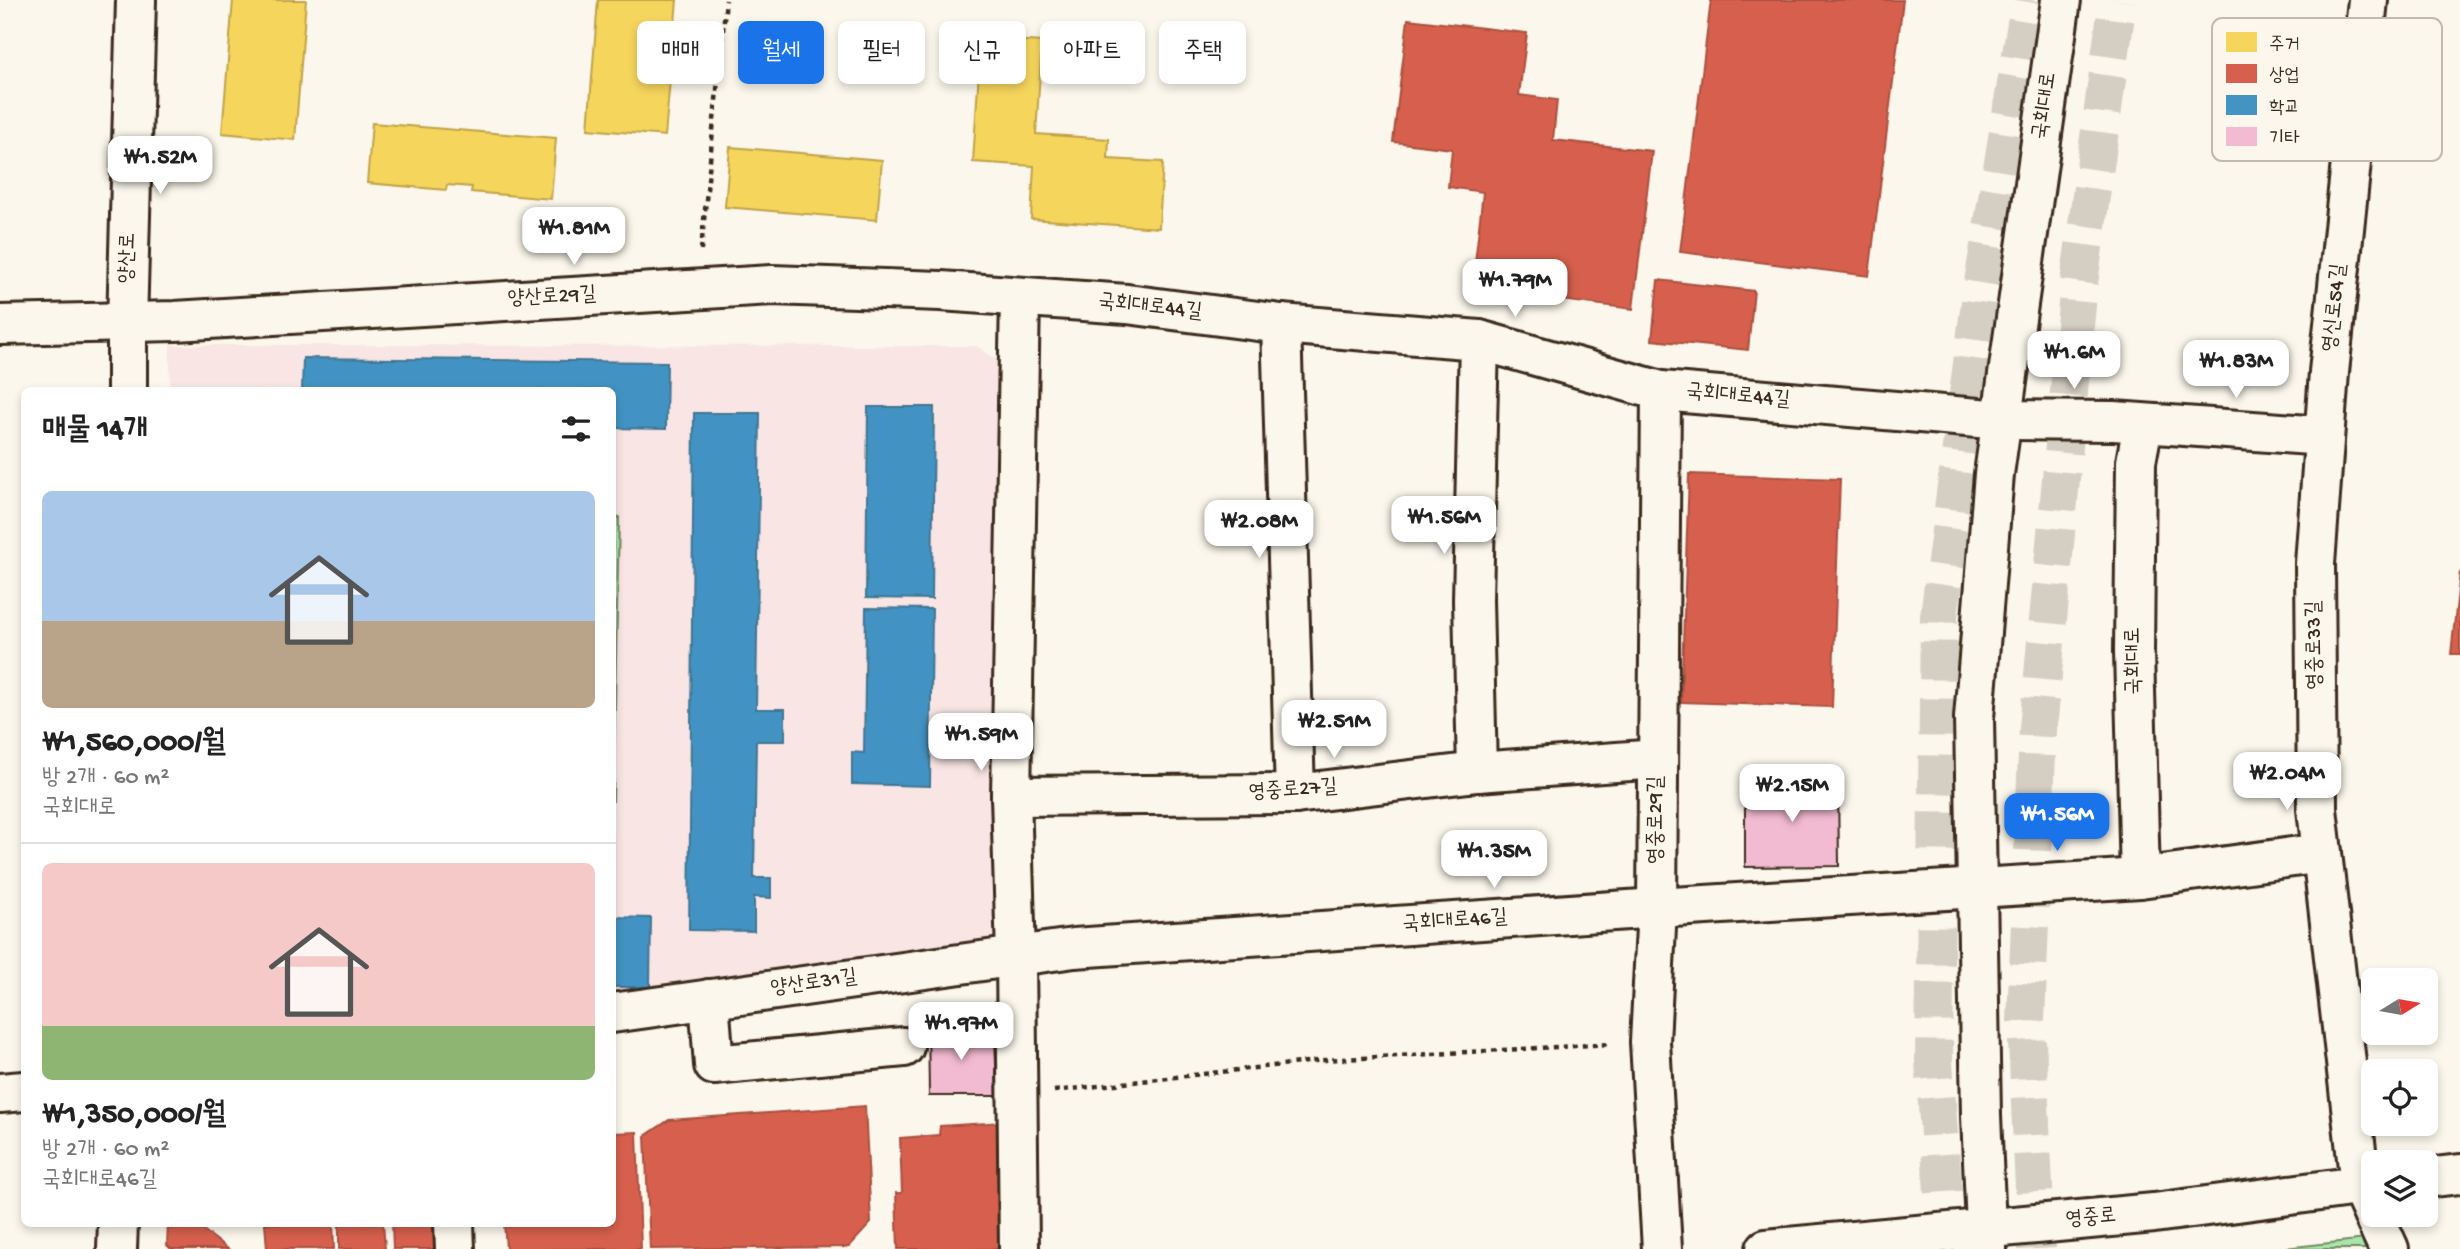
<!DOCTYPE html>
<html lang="ko">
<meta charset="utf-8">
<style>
body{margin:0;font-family:"Gochi Hand","Poor Story",sans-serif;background:#f6f6f6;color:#222;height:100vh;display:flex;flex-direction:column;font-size:26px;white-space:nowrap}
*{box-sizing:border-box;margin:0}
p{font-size:23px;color:#767676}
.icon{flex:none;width:38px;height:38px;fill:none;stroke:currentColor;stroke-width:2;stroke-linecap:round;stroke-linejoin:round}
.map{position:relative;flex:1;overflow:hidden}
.sheet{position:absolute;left:21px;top:387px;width:595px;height:840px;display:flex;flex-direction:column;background:#fff;border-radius:10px;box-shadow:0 4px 10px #0003}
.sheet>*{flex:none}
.hud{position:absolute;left:637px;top:21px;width:665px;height:63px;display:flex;gap:14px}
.needle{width:46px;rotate:79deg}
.fabs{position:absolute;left:2361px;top:968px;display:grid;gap:14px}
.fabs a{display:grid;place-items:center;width:77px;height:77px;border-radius:10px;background:#fff;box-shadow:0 4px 10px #0003;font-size:35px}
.price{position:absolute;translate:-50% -60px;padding:0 16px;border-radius:14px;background:#fff;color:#222;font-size:23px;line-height:46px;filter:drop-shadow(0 2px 4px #0008)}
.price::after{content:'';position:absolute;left:50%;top:42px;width:21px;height:16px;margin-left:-10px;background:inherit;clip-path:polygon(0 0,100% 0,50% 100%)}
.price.current{background:#1a73e8;color:#fff}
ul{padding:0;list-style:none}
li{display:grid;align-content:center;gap:14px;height:371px;padding:0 21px}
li+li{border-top:2px solid #e0e0e0}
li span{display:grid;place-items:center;height:217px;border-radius:10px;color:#555}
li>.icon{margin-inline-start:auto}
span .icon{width:126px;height:126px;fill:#fffc;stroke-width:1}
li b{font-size:30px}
h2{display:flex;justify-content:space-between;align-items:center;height:84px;padding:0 21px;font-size:30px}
.pill{padding:0 24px;border-radius:10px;background:#fff;box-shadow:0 4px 10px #0003;font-size:24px;line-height:63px}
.pill.current{background:#1a73e8;color:#fff}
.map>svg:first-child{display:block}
</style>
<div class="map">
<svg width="2460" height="1249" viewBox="0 0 2460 1249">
<rect width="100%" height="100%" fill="#fbf7ec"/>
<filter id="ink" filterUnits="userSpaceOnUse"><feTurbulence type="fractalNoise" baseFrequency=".0143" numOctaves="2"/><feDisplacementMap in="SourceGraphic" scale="14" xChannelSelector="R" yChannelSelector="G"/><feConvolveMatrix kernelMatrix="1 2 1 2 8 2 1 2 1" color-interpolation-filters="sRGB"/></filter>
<g filter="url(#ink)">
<polygon fill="#f9e5e4" points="170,345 977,346 1002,364 1005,930 979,957 613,992 612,390 170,390"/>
<g fill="#a9e5ab" stroke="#728864" stroke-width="2">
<polygon points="613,514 619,517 613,802"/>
<polygon points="2366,1239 2370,1249 2276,1249"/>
</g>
<g fill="#f6d55c" stroke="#bea249" stroke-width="2">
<polygon points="233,0 306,0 295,140 222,133"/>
<polygon points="598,0 677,0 665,136 588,129"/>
<polygon points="981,38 1042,42 1036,134 1109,139 1108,159 1163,162 1159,228 1031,219 1034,166 973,162"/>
<polygon points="372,123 556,138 551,199 471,192 472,187 447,185 446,190 367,183"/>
<polygon points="730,147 882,160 877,220 725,207"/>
</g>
<g fill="#d6604d" stroke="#a8503f" stroke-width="2">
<polygon points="1711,0 1903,0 1869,276 1680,252"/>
<polygon points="1408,19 1527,33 1519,95 1557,100 1553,140 1652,151 1633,309 1472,289 1483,192 1448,187 1452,149 1393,142"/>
<polygon points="1658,280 1754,291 1748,350 1652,340"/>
<polygon points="1689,474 1840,479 1832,707 1681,702"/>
<polygon points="2460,572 2460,654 2451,654"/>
<polygon points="865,1106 871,1223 849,1247 650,1249 645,1136 669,1120"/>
<polygon points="1004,1122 1007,1249 898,1249 896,1193 902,1193 900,1138 939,1135 940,1126"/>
<polygon points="637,1132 641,1249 506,1249 504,1223 612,1223 612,1133"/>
<polygon points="168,1223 202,1223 202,1229 228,1249 171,1249 167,1245"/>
<polygon points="265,1223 333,1223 334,1249 267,1249"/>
<polygon points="339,1223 383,1223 385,1249 339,1249"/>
<polygon points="392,1223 447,1223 448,1249 393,1249"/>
</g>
<g fill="#4393c3" stroke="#417492" stroke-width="2">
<polygon points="303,358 667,362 666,429 612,428 612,390 302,390"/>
<polygon points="868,407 934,407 932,599 866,598"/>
<polygon points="694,413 760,413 756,709 785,709 785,741 756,741 754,878 771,878 771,898 754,897 754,931 689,930"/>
<polygon points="866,608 932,609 930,786 852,784 852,752 864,753"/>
<polygon points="612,917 651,918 650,987 612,987"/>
</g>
<g fill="#f3bbd1" stroke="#3b2a1e" stroke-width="2">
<polygon points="1838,781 1839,866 1745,867 1745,782"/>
<polygon points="928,1016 946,1016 945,1033 995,1034 997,1096 929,1096"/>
</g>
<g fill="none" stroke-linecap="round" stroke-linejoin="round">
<g stroke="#d5cec3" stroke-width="38" stroke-dasharray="38 19" stroke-linecap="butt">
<polyline points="1947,1249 1934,1062 1939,616 1981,295 2030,0"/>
<polyline points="2037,1249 2026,1021 2038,729 2079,283 2118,0"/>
</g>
<g stroke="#3b2a1e" stroke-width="44">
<g id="minor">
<polyline points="2368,0 2329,372 2315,564 2317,809 2360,1185 2373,1214"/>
<polyline points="1281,324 1295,794"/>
<polyline points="0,325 175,321 772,285 941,291 1127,304 1281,324 1479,340 1661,391 2002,420 2114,421 2324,436"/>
<polyline points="127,390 127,324 136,0"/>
<polyline points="1661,391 1657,908 1650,1042 1662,1249"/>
<polyline points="1477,772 1473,600 1479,340"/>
<polyline points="1011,796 1295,794 1477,772 1658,759"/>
<polyline points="2140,878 2134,652 2136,462 2143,424"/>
<polyline points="709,999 714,1065 904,1047"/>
<polyline points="612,1013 1074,948 1657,908 2140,878 2322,853"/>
<polyline points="0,1093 24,1091"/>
<polyline points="2373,1214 2389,1249"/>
<polyline points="454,1223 455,1249"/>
<polyline points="117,1249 118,1223"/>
<polyline points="1019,1249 1016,956 1011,796 1020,297"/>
</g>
</g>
<g stroke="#3b2a1e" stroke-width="44">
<g id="major">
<polyline points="2426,1178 2460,1174"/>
<polyline points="1766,1249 2154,1213 2373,1184"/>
<polyline points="1987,1249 1981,1116 1974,718 1994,474 2061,0"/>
</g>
</g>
<g stroke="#3b2a1e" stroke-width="4.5" stroke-dasharray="5 5" stroke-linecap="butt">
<polyline points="701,250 726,0"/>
<polyline points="1054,1091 1325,1060 1610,1044"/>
</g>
<use href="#minor" stroke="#fbf7ec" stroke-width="38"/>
<use href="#major" stroke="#fbf7ec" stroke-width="38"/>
</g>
</g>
<g text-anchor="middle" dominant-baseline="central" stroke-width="7" stroke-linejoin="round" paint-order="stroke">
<g font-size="21" fill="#3b2a1e" stroke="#fbf7ec">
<text transform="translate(2046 106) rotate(-82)">국회대로</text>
<text transform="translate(129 258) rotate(-88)">양산로</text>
<text transform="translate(552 298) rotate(-3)">양산로29길</text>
<text transform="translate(1150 308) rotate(6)">국회대로44길</text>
<text transform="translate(2336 308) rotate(-84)">영신로54길</text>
<text transform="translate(1738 397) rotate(5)">국회대로44길</text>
<text transform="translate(2316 645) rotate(-91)">영중로33길</text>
<text transform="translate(2135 661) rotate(-91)">국회대로</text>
<text transform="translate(1293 791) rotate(-4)">영중로27길</text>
<text transform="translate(1657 820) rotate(-90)">영중로29길</text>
<text transform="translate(1455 922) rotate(-4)">국회대로46길</text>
<text transform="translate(814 984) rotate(-8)">양산로31길</text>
<text transform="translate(2091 1219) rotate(-5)">영중로</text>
</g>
</g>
<rect x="2212" y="18" width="230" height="143" rx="10" fill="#fbf7ec" stroke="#c1baae" stroke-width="2"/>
<rect x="2226" y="32" width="31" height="20" fill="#f6d55c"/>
<rect x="2226" y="64" width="31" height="19" fill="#d6604d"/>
<rect x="2226" y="95" width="31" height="20" fill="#4393c3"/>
<rect x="2226" y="127" width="31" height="19" fill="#f3bbd1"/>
<g font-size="19" fill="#3b2a1e">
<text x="2269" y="49">주거</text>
<text x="2269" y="80">상업</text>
<text x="2269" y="112">학교</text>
<text x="2269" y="143">기타</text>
</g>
</svg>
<div class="fabs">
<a><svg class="needle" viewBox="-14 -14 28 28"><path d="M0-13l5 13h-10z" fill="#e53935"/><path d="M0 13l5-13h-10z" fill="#767676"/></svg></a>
<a><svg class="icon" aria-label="locate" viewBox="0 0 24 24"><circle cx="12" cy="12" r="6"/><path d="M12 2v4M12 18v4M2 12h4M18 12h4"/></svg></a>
<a><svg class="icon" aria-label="layers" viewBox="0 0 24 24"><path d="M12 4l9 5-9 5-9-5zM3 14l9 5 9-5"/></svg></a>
</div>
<b class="price" style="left:160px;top:196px">₩1.52M</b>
<b class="price" style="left:574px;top:267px">₩1.81M</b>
<b class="price" style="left:1515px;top:319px">₩1.79M</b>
<b class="price" style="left:2074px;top:391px">₩1.6M</b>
<b class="price" style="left:2236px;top:400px">₩1.83M</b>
<b class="price" style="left:1444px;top:556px">₩1.56M</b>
<b class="price" style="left:1259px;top:560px">₩2.08M</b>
<b class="price" style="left:1334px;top:760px">₩2.51M</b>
<b class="price" style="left:981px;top:773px">₩1.59M</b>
<b class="price" style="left:2287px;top:812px">₩2.04M</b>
<b class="price" style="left:1792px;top:824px">₩2.15M</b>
<b class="price current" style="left:2057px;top:853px">₩1.56M</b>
<b class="price" style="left:1494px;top:890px">₩1.35M</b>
<b class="price" style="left:961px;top:1062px">₩1.97M</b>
<div class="hud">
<a class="pill">매매</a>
<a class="pill current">월세</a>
<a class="pill">필터</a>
<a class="pill">신규</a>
<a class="pill">아파트</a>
<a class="pill">주택</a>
</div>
<section class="sheet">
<h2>매물 14개<svg class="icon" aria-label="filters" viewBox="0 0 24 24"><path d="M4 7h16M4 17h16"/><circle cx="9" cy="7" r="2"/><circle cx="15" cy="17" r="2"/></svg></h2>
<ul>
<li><span style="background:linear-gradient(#a9c7e8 60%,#b9a48a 0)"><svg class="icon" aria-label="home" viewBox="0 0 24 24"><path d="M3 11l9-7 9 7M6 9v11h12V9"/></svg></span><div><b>₩1,560,000/월</b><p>방 2개 · 60 m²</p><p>국회대로</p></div></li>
<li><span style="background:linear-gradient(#f6c9c9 75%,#8fb573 0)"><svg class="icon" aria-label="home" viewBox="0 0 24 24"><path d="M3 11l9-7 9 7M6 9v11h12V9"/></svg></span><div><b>₩1,350,000/월</b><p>방 2개 · 60 m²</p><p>국회대로46길</p></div></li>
</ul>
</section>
</div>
